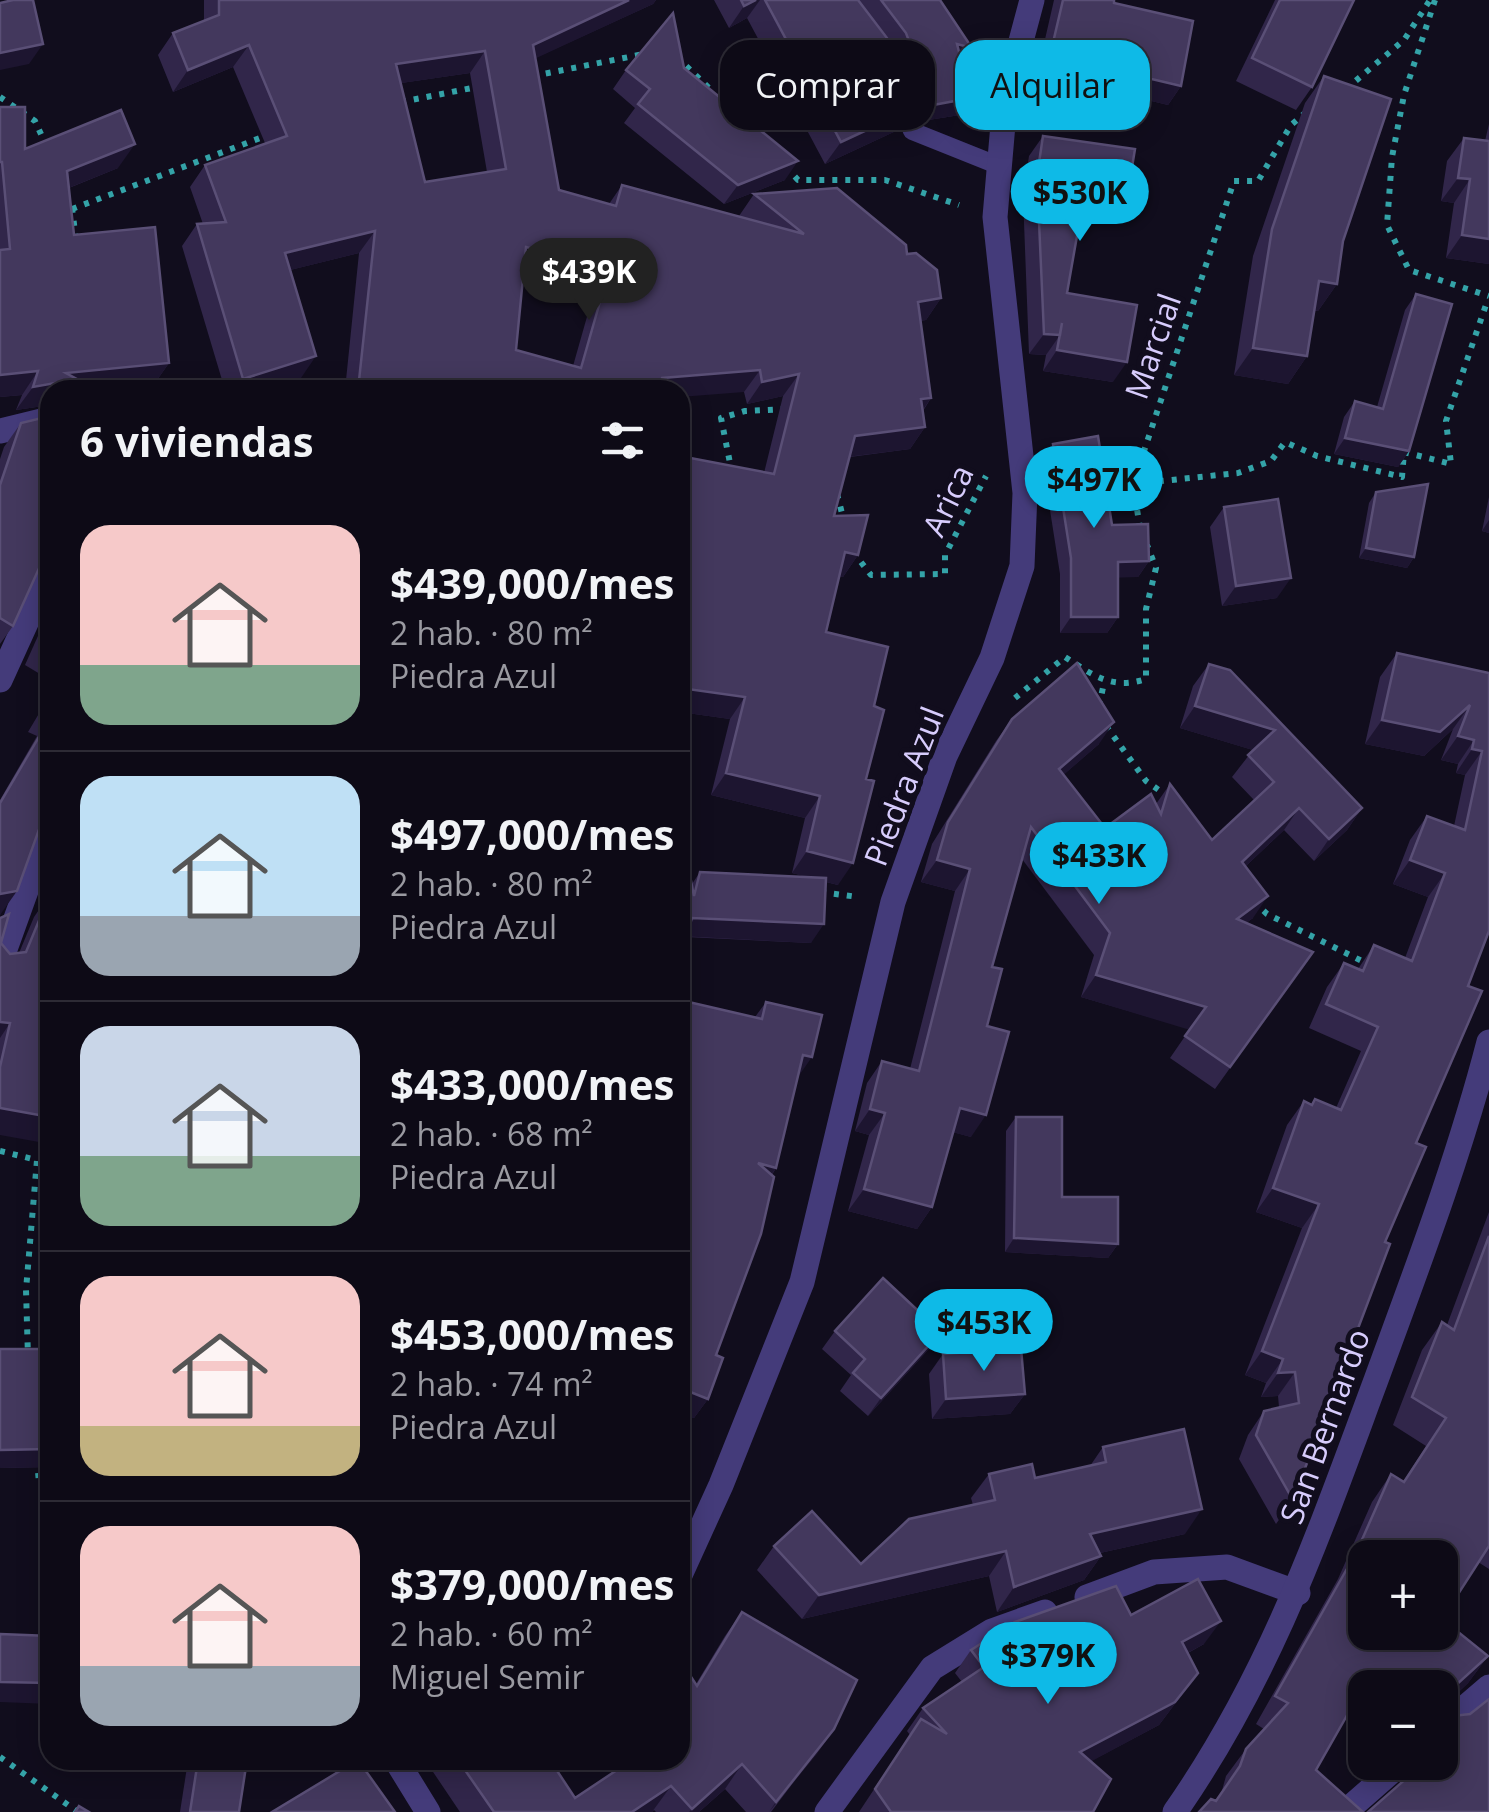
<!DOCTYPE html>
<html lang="es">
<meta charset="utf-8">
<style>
body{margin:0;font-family:"Open Sans",sans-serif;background:#16131f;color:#f1f3f6;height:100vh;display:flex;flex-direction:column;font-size:38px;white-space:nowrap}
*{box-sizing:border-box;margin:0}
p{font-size:32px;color:#9a9aa1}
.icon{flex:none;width:55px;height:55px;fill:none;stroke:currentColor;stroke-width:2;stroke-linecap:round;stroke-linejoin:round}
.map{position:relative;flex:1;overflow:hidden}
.side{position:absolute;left:40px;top:380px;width:650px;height:1390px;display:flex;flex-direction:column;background:#0d0a16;border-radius:30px;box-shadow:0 5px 25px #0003,0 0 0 2px #2d2b35}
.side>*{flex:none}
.banner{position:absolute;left:720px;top:40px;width:618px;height:90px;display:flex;gap:20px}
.buttons{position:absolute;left:1348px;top:1540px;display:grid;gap:20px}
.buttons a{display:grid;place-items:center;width:110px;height:110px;border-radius:20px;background:#0d0a16;box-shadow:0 5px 25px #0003,0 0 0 2px #2d2b35;font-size:50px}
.price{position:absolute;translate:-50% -85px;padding:0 22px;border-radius:35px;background:#0ebae7;color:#111;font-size:32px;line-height:65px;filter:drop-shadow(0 2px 5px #0008)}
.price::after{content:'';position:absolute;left:50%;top:60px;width:30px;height:22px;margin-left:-15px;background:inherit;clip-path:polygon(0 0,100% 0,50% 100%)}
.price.selected{background:#222;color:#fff}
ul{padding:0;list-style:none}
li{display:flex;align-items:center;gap:30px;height:250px;padding:0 40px}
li+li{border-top:2px solid #2d2b35}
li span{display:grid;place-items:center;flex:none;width:280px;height:200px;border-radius:30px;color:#555}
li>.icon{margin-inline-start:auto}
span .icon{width:120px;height:120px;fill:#fffc;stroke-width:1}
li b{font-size:42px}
h2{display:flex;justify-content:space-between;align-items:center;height:120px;padding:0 40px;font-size:42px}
.tag{padding:0 35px;border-radius:30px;background:#0d0a16;box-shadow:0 5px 25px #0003,0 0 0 2px #2d2b35;font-size:35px;line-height:90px}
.tag.selected{background:#0ebae7;color:#111}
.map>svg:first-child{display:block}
</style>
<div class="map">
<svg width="1489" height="1812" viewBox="0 0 1489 1812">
<rect width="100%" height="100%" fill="#110d1d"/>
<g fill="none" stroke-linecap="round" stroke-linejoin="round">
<g stroke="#34a3a8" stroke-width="6" stroke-dasharray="5 8" stroke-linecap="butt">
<polyline points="1435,0 1404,95 1392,157 1387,225 1409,270 1489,296"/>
<polyline points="677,57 711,90"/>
<polyline points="533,76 644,54"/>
<polyline points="1346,89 1404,40 1430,0"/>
<polyline points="0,97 35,121 46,145"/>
<polyline points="401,102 477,87"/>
<polyline points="786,167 798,180 885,180 959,205"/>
<polyline points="72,208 76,240"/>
<polyline points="72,209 268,135"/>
<polyline points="732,473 721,418 745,411 787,409"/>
<polyline points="1133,484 1238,473 1271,461 1285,442 1317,456 1402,477 1404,452 1451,464 1446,421 1488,299"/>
<polyline points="837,494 844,521"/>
<polyline points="1140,528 1133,484 1234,181 1258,181 1291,125 1305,113"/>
<polyline points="853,552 871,575 945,574 945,555 986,476"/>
<path d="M1015,698L1065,657C1094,676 1112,690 1146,679V609L1156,568L1147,545"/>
<polyline points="1099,706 1104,683"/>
<polyline points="1106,726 1146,781 1170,798"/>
<polyline points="821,892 858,897"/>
<polyline points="1254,902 1267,914 1370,965"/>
<polyline points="0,1151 37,1160 26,1290 28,1357"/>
<polyline points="37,1460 39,1483 50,1500"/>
<polyline points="0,1757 78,1812"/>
<polyline points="252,1760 251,1764 279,1760"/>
</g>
<polyline stroke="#443b7a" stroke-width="18" points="900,98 912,131 997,165"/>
<polyline stroke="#443b7a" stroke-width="25" points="0,963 50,824"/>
<g stroke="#443b7a" stroke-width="25">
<polyline points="0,431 50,419"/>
<polyline points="0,680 50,570"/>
<polyline points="680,1575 721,1485 802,1282 893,902 945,756 992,658 1022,566 1025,493 995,217 1005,101 1032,0"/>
<polyline points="1087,1597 1154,1572 1227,1567 1298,1593"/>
<polyline points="1440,1729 1489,1687"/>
<polyline points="396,1760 428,1812"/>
<polyline points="827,1812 932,1668 992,1631 1045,1612"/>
<path d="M1175,1812C1271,1674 1318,1536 1376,1380C1417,1268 1459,1158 1489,1042"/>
<polyline points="1345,1812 1402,1762"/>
</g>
</g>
<g fill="#31264a" fill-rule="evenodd">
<path d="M204,0H656L653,4L535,58L559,190L609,204L622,185L739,216L754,194L907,254L941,298L926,320L920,321L931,398L923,411L925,427L910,449L850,457L834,516L858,555L843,577L839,576L826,632L874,706L838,885L826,882L811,943L686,937L692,884L700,872L809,877L792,873L805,818L711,795L730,719L680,712V456L764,473L783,396L747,404L744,392L680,390H345L359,253L290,270L301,378L263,390H225L182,246L197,224H203L190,187L205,165L265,143L233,67L173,92L158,55L173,33L204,21ZM470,73L487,172L425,182L401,83ZM524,273L594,292L573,366L516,350Z"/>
<polygon points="714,0 940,0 962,63 960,115 922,121 894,49 889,42 898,130 825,164 747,18 729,28"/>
<polygon points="1054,0 1114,0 1114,3 1181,86 1168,105 1131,96 1124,106 1035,83"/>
<polygon points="1275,0 1354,0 1312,87 1296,110 1236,81"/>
<polygon points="684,68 785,180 724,204 624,123 635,108 613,89 626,70"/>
<polygon points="1324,76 1343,241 1337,284 1318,311 1315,311 1307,356 1288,384 1234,375 1253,256 1305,103"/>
<polygon points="0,107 25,149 118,168 69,188 74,235 169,363 152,387 117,390 50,390 50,405 16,410 22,395 0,397"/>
<polygon points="1489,124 1489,264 1446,258 1454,203 1441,201 1447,161 1464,138 1485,141"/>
<polygon points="1043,136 1112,224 1080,218 1067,293 1113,382 1043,371 1046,355 1029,354 1023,196 1029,156"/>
<polygon points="1416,294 1409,451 1398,467 1334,454 1344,417 1355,401 1377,407 1405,310"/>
<polygon points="50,416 50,554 44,556 13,626 0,644 0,459 4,447 21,423"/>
<polygon points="1053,444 1112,525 1149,561 1138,577 1118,577 1118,617 1107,633 1060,633 1060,574 1042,459"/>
<polygon points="1376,492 1414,557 1407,568 1359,558 1369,503"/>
<polygon points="1489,497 1489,533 1482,531"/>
<polygon points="1224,507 1277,598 1222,606 1210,527"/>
<polygon points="50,609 50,680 25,665"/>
<polygon points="1397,653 1489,673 1468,986 1416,1143 1385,1242 1293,1500 1276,1524 1239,1459 1248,1435 1264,1411 1279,1407 1278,1396 1261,1397 1266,1383 1245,1375 1302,1228 1256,1212 1287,1125 1304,1101 1311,1104 1315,1099 1336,1108 1361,1051 1309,1028 1327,987 1344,963 1358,969 1374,945 1405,958 1428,897 1393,884 1410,840 1427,816 1454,826 1465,775 1456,773 1458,764 1441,760 1453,729 1424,756 1365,744 1380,677"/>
<polygon points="1209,664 1362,808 1347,830 1314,861 1284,830 1246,866 1253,918 1246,923 1313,952 1215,1089 1170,1058 1190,1029 1081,997 1094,955 1022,859 992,967 987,1026 971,1137 953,1132 932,1207 917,1229 848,1211 869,1135 855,1131 867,1083 882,1061 910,1069 955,891 921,882 932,844 996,741 1012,719 1099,744 1063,775 1105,828 1156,804 1170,784 1212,840 1254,800 1232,777 1253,750 1180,728 1193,686"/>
<polygon points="50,695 50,803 0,915 0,800 37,736 28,732"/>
<polygon points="50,894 0,1135 0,918 1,943 10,954 19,953 34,917"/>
<polygon points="680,1000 755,1017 766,1002 798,1077 776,1168 772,1175 716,1355 708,1399 694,1418 680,1413"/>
<polygon points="1016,1117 1062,1197 1118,1244 1108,1258 1005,1252 1006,1131"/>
<path d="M1489,1212V1569L1478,1562L1442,1619L1488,1656L1468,1683L1444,1706L1453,1716L1470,1714L1489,1699V1812H1368L1424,1762H1440V1688H1365V1715L1353,1705L1316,1770L1363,1812H1199L1211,1799L1216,1801L1221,1794L1226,1776L1246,1749L1264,1729L1256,1724L1338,1579L1372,1502L1391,1474L1403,1482L1426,1446L1393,1425L1422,1350L1442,1322L1447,1325ZM1365,1558H1440V1632H1365Z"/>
<polygon points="50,1304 50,1467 0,1468 41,1349 41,1317"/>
<polygon points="835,1331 941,1332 928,1350 868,1416 840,1391 851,1375 822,1349"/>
<polygon points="943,1354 1025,1394 1010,1414 932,1419 929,1374"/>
<polygon points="1103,1447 1185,1534 1100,1553 1101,1556 1084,1580 997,1612 989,1576 802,1619 757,1570 774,1546 861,1564 973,1505 971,1498 989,1474 1035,1478 1090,1466"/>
<polygon points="742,1612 834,1729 771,1812 746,1812 725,1789 699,1812 656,1812 654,1810 652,1812 460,1812 425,1760 550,1760 575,1798 680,1760 696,1684 725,1636"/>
<polygon points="1131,1615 1204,1644 1188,1653 1198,1673 1159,1725 1091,1761 1093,1812 859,1812 910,1735 907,1731 923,1708 962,1682 955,1673 971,1650"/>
<polygon points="181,1760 247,1760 239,1812 180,1812 187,1767 181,1766"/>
</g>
<g fill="#1d1530">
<polygon points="629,0 656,0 653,4 517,67 533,45"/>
<polygon points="756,0 760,0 747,18 729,28 744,6"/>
<polygon points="43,44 29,64 0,70 0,53"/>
<polygon points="957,44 972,48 961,64"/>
<polygon points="249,45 233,67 173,92 188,70"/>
<polygon points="485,51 470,73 381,86 396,64"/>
<polygon points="1048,64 1139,76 1181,86 1168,105 1131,96 1124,106 1035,83"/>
<polygon points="971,98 960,115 922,121 933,105"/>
<polygon points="914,108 898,130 825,164 841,142"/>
<polygon points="135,144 118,168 51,195 67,171"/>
<polygon points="798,161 785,180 724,204 738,185"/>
<polygon points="1458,178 1470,179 1454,203 1441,201"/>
<polygon points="1084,196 1126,204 1112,224 1070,217"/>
<polygon points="375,231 359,253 270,275 285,253"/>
<polygon points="1462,235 1489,239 1489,264 1446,258"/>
<polygon points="526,247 609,270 594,292 511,269"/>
<polygon points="1319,281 1337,284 1318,311 1300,308"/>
<polygon points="941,298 926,320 902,324 918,302"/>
<polygon points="1044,334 1060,335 1046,355 1029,354"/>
<polygon points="1253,348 1307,356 1288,384 1234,375"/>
<polygon points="1057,350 1127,362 1113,382 1043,371"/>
<polygon points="316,356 301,378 263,390 236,390 243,379"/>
<polygon points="169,363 152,387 118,390 82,390 72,380 65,390 50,390 50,405 16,410 33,387 66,373"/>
<polygon points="760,370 744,392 680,397 680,390 654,390 662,378"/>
<polygon points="38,371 22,395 0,397 0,375"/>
<polygon points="799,374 783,396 747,404 762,382"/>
<polygon points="931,398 916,420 921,399"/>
<polygon points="925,427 910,449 839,458 855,436"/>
<polygon points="1345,438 1409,451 1398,467 1334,454"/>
<polygon points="1489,520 1489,533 1482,531"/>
<polygon points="1366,548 1414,557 1407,568 1359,558"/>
<polygon points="845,552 858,555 843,577 830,574"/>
<polygon points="1149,561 1138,577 1107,578 1118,562"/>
<polygon points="1291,578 1277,598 1222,606 1236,586"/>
<polygon points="1071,617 1118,617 1107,633 1060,633"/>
<polygon points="680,688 745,697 730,719 680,712"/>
<polygon points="1470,705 1453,729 1424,756 1365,744 1382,720"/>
<polygon points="1195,706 1275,730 1259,752 1180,728"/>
<polygon points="1114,722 1099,744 1044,792 1059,769"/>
<polygon points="1458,736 1474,740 1458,764 1441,760"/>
<polygon points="1472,749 1482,751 1465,775 1456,773"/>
<polygon points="726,773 820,796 805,818 711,795"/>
<polygon points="1299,808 1284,830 1227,884 1242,862"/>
<polygon points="1362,808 1347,830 1314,861 1329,839"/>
<polygon points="807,851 853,863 838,885 792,873"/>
<polygon points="937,860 970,869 955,891 921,882"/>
<polygon points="1410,860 1445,873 1428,897 1393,884"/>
<polygon points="17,891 0,915 0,894"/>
<polygon points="1268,896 1253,918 1222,941 1237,919"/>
<polygon points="692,918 824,924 811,943 680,936"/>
<polygon points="1096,975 1206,1007 1190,1030 1081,997"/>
<polygon points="0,1022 10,1023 0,1038"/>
<polygon points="803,1055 812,1057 798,1077"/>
<polygon points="0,1108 50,1117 50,1144 0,1135"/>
<polygon points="960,1108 986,1115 971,1137 944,1130"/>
<polygon points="870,1109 885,1113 869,1135 855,1131"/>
<polygon points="758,1163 776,1168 763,1187"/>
<polygon points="1273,1188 1319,1204 1302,1228 1256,1212"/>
<polygon points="864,1189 932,1207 917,1229 848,1211"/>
<polygon points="1014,1238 1118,1244 1108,1258 1005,1252"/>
<polygon points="941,1332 928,1350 868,1416 881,1398"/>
<polygon points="1262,1351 1283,1359 1266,1383 1245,1375"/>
<polygon points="1295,1372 1278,1396 1261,1397 1278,1373"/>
<polygon points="680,1388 708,1399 694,1418 680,1413"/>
<polygon points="1025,1394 1010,1414 932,1419 946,1399"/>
<polygon points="50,1449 50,1467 0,1468 0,1450"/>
<polygon points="1202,1509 1185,1534 1073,1559 1090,1534"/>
<polygon points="1006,1551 989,1576 802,1619 819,1595"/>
<polygon points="1101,1556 1084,1580 997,1612 1014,1587"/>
<polygon points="1221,1621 1204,1644 1165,1665 1182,1642"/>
<polygon points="1488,1656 1468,1683 1440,1709 1445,1695"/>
<polygon points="1198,1673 1159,1725 1064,1776 1080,1752"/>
<polygon points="0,1682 50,1683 50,1704 0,1702"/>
<polygon points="834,1729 817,1754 769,1812 776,1802"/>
<polygon points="185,1760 191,1760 187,1767 181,1766"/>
<polygon points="742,1764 725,1789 699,1812 689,1812"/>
<polygon points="671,1786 652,1812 632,1812"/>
</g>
<g fill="#43385d" stroke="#5a4f76" stroke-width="2.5" fill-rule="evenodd">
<polygon points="13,0 33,0 43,44 0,53 0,3"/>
<path d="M219,0H629L533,45L559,190L616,206L622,185L804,234L754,194L837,188L906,245L907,254L916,253L937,270L941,298L918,302L931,398L921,399L925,427L855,436L834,516L868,515L858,555L845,552L826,632L888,647L874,706L884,710L866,779L874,781L853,863L807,851L820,796L726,773L745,697L680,688V456L774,474L799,374L762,382L760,370L662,378L655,390H358L375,231L285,253L316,356L243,379L197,224L226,222L205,165L287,136L249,45L188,70L173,33L219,15ZM485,51L506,169L425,182L396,64ZM526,247L609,270L581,368L516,350Z"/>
<polygon points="741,0 756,0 744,6"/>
<polygon points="765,0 858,0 887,38 914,108 841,142"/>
<polygon points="881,0 940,0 972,48 957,44 971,98 933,105 906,33"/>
<polygon points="1063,0 1114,0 1114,3 1193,21 1181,86 1139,76 1137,87 1048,64"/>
<polygon points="1280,0 1354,0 1312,87 1252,58"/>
<polygon points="673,13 684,68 798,161 738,185 638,104 650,89 626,70"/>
<polygon points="1324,76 1391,99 1343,241 1337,284 1319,281 1307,356 1253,348 1272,229"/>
<polygon points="0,107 25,107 25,149 121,110 135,144 67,171 74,235 155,227 169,363 66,373 97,390 82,390 72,380 33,387 38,371 0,375 0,250 10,249 2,162 0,162"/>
<polygon points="1043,136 1135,149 1126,204 1084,196 1067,293 1137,305 1127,362 1057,350 1062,323 1060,335 1044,334 1037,176"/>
<polygon points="1464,138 1489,141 1489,239 1462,235 1470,179 1458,178"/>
<polygon points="1416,294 1452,304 1409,451 1345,438 1355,401 1383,409"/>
<polygon points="50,416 50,544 13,626 0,618 0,485 21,423"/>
<polygon points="1098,436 1112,525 1148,524 1149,561 1118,562 1118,617 1071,617 1071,558 1053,444"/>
<polygon points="1428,484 1414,557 1366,548 1376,492"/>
<polygon points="1278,499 1291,578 1236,586 1224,507"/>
<polygon points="50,622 50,646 41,642"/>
<polygon points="1397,653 1489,673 1489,931 1468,986 1482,991 1416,1143 1426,1147 1385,1242 1390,1244 1293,1500 1256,1435 1264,1411 1299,1403 1295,1372 1278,1373 1283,1359 1262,1351 1319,1204 1273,1188 1304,1101 1312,1105 1315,1099 1341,1110 1378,1027 1326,1004 1344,963 1363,971 1374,945 1412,961 1445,873 1410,860 1427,816 1465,830 1482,751 1472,749 1474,740 1458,736 1470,705 1440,732 1382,720"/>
<polygon points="1077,663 1114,722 1059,769 1105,828 1151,794 1161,814 1170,784 1212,840 1274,782 1248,755 1275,730 1195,706 1209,664 1230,670 1362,808 1329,839 1299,808 1242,862 1268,896 1237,919 1313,952 1230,1067 1185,1036 1206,1007 1096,975 1110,933 1031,827 992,967 1002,969 987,1026 1009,1032 986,1115 960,1108 932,1207 864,1189 885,1113 870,1109 882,1061 919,1071 970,869 937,860 948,822 1012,719"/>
<polygon points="50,718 50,799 17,891 0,894 0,803"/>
<polygon points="680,826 694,896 700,872 826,878 824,924 692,918 680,957"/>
<polygon points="50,894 50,1117 0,1108 0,1067 10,1023 0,1022 0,918 9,914 1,943 10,954 26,952"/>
<polygon points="680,1000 762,1019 766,1002 822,1015 812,1057 803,1055 776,1168 758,1163 774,1177 761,1234 716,1355 723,1358 708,1399 680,1388"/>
<polygon points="1016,1117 1062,1117 1062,1197 1118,1197 1118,1244 1014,1238"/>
<path d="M1489,1236V1546L1442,1619L1488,1656L1445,1695L1444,1705L1453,1716L1470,1714L1489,1699V1812H1368L1425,1762H1440V1749L1450,1740L1440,1732V1688H1385L1370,1675L1316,1770L1363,1812H1199L1211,1799L1216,1801L1240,1766L1246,1749L1288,1703L1275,1696L1357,1551L1391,1474L1404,1482L1446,1418L1412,1397L1442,1322L1454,1330ZM1365,1558H1440V1632H1365Z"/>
<polygon points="883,1278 941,1332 881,1398 853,1373 865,1359 835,1331"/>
<polygon points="1021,1348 1025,1394 946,1399 943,1354"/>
<polygon points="0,1349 50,1349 50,1449 0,1450"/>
<polygon points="1184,1429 1202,1509 1090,1534 1101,1556 1014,1587 1006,1551 819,1595 774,1546 812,1511 861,1564 909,1519 995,1500 989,1474 1032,1464 1035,1478 1106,1462 1103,1447"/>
<polygon points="1198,1579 1221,1621 1182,1642 1198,1673 1175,1702 1080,1752 1111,1779 1093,1812 891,1812 875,1789 921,1719 947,1734 923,1708 984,1667 971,1650 1015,1622 1116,1586 1131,1615"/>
<polygon points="742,1612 857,1680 834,1729 776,1802 742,1764 692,1809 671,1786 632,1812 494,1812 458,1760 550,1760 575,1798 632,1760 680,1760 680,1660 697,1686"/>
<polygon points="0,1634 50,1636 50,1683 0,1682"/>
<polygon points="198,1760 247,1760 239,1812 190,1812"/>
<polygon points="358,1760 395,1812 272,1812"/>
<polygon points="79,1806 89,1812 75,1812"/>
</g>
<g text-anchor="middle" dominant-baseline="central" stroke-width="10" stroke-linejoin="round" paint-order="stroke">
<g font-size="32" fill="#d7ccfc" stroke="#110d1d">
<text transform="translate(1152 346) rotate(-71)">Marcial</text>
<text transform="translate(947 500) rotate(-64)">Arica</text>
<text transform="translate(903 786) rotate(-69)">Piedra Azul</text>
<text transform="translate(1324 1426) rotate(-70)">San Bernardo</text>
</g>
</g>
</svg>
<div class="buttons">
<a>+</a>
<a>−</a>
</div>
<b class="price" style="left:1080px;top:244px">$530K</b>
<b class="price selected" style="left:589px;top:323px">$439K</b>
<b class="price" style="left:1094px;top:531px">$497K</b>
<b class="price" style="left:1099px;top:907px">$433K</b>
<b class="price" style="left:984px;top:1374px">$453K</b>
<b class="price" style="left:1048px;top:1707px">$379K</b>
<div class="banner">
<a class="tag">Comprar</a>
<a class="tag selected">Alquilar</a>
</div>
<section class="side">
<h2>6 viviendas<svg class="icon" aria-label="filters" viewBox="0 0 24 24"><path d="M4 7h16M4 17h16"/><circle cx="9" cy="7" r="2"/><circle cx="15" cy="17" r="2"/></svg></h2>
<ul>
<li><span style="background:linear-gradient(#f6c9c9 70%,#7fa58c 0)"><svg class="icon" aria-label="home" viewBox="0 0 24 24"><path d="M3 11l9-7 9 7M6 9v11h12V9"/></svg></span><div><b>$439,000/mes</b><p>2 hab. · 80 m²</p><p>Piedra Azul</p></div></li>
<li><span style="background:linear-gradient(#bfe0f5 70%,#9aa5b1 0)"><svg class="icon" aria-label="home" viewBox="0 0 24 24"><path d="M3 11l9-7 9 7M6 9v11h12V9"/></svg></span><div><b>$497,000/mes</b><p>2 hab. · 80 m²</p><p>Piedra Azul</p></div></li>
<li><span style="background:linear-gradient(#c9d6e8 65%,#7fa58c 0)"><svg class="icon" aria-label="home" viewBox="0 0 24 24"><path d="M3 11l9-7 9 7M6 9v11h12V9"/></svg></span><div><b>$433,000/mes</b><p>2 hab. · 68 m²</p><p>Piedra Azul</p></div></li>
<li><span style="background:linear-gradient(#f6c9c9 75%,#c2b280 0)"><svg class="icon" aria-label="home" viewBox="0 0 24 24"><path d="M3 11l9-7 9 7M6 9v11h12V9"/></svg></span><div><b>$453,000/mes</b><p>2 hab. · 74 m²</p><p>Piedra Azul</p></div></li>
<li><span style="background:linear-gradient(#f6c9c9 70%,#9aa5b1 0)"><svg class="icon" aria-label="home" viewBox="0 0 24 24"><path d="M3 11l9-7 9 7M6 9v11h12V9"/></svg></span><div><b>$379,000/mes</b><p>2 hab. · 60 m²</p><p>Miguel Semir</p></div></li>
</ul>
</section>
</div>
